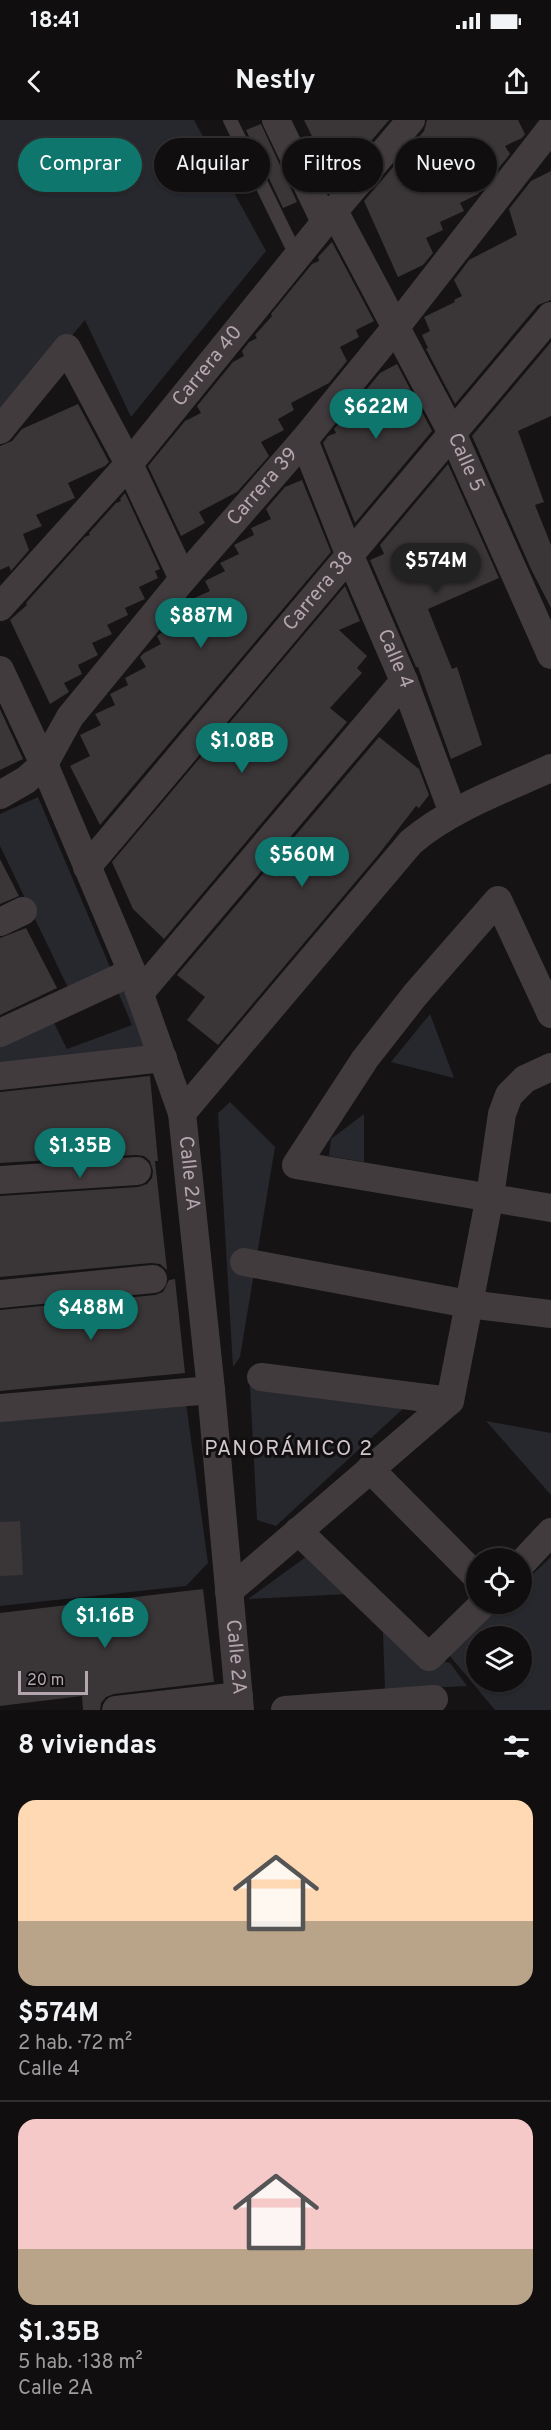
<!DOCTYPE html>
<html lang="es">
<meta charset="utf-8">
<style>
body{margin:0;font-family:Overpass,sans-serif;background:#191718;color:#f1f3f6;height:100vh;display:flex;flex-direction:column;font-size:22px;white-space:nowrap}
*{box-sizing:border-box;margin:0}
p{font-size:20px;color:#9c9c9e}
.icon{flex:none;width:33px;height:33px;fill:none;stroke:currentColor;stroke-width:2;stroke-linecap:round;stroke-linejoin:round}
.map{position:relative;height:1590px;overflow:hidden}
.drawer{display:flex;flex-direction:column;background:#100e0f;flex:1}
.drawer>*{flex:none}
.hud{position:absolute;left:18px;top:18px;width:516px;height:54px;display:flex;gap:12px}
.controls{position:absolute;left:466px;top:1428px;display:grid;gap:12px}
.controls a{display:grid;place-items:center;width:66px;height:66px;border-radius:50%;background:#100e0f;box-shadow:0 2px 4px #0004,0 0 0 2px #302e2f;font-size:30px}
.scale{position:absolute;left:18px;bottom:15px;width:70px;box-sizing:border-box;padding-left:6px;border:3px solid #b5a5af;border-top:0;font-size:16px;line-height:21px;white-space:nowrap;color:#b5a5af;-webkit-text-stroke:4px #100e0f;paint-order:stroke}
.price{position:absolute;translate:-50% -51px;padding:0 14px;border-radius:21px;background:#0f766e;color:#fff;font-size:20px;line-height:39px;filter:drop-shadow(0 2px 3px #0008)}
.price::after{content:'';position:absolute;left:50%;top:36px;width:18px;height:14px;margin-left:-9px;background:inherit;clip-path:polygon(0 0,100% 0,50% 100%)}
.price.current{background:#222;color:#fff}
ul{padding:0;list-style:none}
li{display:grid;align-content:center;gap:12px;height:318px;padding:0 18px}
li+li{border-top:2px solid #302e2f}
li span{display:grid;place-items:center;height:186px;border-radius:18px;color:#555}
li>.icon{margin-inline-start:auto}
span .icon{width:108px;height:108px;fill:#fffc;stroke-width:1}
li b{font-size:26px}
h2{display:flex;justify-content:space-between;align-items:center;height:72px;padding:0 18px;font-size:26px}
.tag{padding:0 21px;border-radius:27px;background:#100e0f;box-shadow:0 2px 4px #0004,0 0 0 2px #302e2f;font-size:21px;line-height:54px}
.tag.current{background:#0f766e;color:#fff}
.status{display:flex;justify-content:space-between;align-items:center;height:42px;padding:0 30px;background:#100e0f;direction:ltr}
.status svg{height:16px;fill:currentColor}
header{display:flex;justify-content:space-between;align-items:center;height:78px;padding:0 18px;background:#100e0f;font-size:27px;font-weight:700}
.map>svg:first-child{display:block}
</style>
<div class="status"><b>18:41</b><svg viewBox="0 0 49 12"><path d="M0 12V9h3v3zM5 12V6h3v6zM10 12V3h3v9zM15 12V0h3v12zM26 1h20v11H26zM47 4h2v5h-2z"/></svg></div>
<header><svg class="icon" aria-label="back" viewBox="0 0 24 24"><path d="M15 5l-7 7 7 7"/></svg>Nestly<svg class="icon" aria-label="share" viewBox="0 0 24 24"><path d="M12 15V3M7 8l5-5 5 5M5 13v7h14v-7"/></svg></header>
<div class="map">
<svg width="551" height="1590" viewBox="0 0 551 1590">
<rect width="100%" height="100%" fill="#151314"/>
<g fill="#26282e" fill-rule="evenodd">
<polygon points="0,0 194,0 266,131 131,297 85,200 0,300"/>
<polygon points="38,677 113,854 71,874 0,726 0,694"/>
<polygon points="127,857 157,933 0,951 0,921 51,897 67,929 132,905 116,867"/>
<polygon points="430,894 454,958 391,942"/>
<polygon points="230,982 275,1027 240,1237 233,1247 218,993"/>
<polygon points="364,994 364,1042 329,1036 331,1019"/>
<polygon points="292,1265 407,1285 276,1406 257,1400 250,1266"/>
<polygon points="185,1276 208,1443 186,1466 0,1486 0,1295"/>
<polygon points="486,1301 551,1313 551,1375"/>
<polygon points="321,1426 367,1473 248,1479"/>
<path d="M551,1437V1590H495L449,1535L502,1484H522V1464ZM477,1516H522V1562H477Z"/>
<polygon points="382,1487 433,1538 450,1543 467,1566 385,1570"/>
</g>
<g fill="#3a3537">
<polygon points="304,0 389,0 335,63"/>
<polygon points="427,0 518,0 525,14 522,18 505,26 510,34 478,74 460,83 464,91 440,102 443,110 426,118 433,133 423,145 398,157 364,81 424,11"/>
<polygon points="261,4 297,82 283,88 246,10"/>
<polygon points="551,51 551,180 538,185 455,284 426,229 428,228 422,215 430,211 424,197 455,182 454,180 462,176 454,160 469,140 517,115 509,89 531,61"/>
<polygon points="332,122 374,201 356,210 359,217 340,227 347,241 329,263 291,283 294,290 278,299 284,310 261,322 269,336 237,372 199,392 205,403 181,416 148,346 185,301 201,293 197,286 233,242 244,236 242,231 249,222 257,218 255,215 272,196 271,194 312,144 319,141 318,137"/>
<polygon points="551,222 551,296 518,311 544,382 535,385 551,425 551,488 531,449 472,316"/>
<polygon points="397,244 432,311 355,403 323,323 328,316 336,313 334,309 340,302 356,294 352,287 380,253"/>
<polygon points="78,284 109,342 105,346 68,363 75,378 36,395 42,406 23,414 29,430 11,451 9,446 0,450 0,326 12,321 22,309"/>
<polygon points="448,344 499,458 428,489 452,549 457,547 482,625 451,639 418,547 416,547 370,440 384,434 380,425"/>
<polygon points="302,360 331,432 100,705 70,646 90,636 80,615 101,605 95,594 115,585 110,574 128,565 125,558 146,547 140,537 144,533 161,524 157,516 161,513 176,505 173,499 192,490 188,481 210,471 205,461 225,451 220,443 239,434 234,425 254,415 251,408 271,399 266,389 285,367"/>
<polygon points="125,373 160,449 155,451 158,458 139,467 145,479 125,488 128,495 107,505 112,514 92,523 98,535 78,545 82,554 64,563 69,572 50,584 10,500 27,485 26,483 85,417 90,415 89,413 116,383 121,381 120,379"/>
<polygon points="345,466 360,501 339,510 367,536 357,548 362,553 330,588 347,602 164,819 133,789 112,742"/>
<polygon points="0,589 23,639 0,650"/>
<polygon points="379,617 419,649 429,675 419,688 416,686 379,734 218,925 187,900 205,877 177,855"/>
<polygon points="0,739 19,776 0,784"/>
<polygon points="26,808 57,868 0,895 0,818"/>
<polygon points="150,956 158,1041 155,1041 167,1150 160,1144 151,1143 0,1157 0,1076 138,1067 147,1064 152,1058 153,1051 150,1041 144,1036 136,1035 0,1043 0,972"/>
<polygon points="175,1159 185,1253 0,1271 0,1190 155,1175 163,1172 169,1160"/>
<polygon points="20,1401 23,1455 0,1456 0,1402"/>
<polygon points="203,1469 214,1562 114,1574 106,1577 101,1583 100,1590 83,1590 82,1576 0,1586 0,1493"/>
</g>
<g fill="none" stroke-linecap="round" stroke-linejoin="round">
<polyline stroke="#413b3e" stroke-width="14" points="230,0 297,137"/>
<g stroke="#413b3e" stroke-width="28">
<polyline points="276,0 325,102"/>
<path id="s1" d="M334,91L453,315L551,535"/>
<polyline points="0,310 67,228 129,344 183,459"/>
<path id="s2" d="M304,320L350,436L404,561L453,693"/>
<path id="s3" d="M0,487L129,344L334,91L411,0"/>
<path id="s4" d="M0,550L44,644L132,852L182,993L211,1270L240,1590"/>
<path id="s5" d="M0,675L26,660L44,644L70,597L183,459L304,320L396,207L551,8"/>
<path id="s6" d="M87,747L551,196"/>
<polyline points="0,802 23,791"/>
<polyline points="140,873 404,561"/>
<polyline points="551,894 498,780 415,875 365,939 296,1045 551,1088"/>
<polyline points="0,913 132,852"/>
<polyline points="0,956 163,938"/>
<path d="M182,993L411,722C451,688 503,670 551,648"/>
<polyline points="0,1060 137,1051"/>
<polyline points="244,1142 468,1184 551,1194"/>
<polyline points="0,1174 153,1159"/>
<polyline points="261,1257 450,1281"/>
<polyline points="0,1288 211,1270"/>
<polyline points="370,1349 477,1457"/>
<polyline points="298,1411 429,1537 483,1484"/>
<polyline points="522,1443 551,1412"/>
<polyline points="229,1471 450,1281 490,1076 502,994 509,975 525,959 551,947"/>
<polyline points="116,1590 239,1576"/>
<polyline points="285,1590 434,1579"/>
</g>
</g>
<g text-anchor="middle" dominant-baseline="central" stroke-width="6" stroke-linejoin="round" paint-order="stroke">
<g font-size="20" fill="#b5a5af" stroke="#100e0f">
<text stroke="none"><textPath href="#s3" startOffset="318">Carrera 40</textPath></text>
<text stroke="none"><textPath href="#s1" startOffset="284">Calle 5</textPath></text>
<text stroke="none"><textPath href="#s5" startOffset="408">Carrera 39</textPath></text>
<text stroke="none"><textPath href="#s6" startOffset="360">Carrera 38</textPath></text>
<text stroke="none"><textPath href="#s2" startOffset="237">Calle 4</textPath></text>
<text stroke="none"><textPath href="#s4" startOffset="540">Calle 2A</textPath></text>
<text stroke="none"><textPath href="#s4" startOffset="1026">Calle 2A</textPath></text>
</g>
<g font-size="21" letter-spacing="1.5" fill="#d1c6cc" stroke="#100e0f">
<text x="289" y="1329">PANORÁMICO 2</text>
</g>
</g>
</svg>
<div class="controls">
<a><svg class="icon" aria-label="locate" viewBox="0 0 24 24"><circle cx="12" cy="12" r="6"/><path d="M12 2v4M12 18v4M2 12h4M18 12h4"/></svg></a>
<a><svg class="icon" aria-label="layers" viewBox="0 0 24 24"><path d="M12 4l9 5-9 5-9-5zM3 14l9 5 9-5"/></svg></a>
</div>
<div class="scale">20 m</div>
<b class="price" style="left:376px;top:320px">$622M</b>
<b class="price current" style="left:436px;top:474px">$574M</b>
<b class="price" style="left:201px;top:529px">$887M</b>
<b class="price" style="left:242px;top:654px">$1.08B</b>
<b class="price" style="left:302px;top:768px">$560M</b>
<b class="price" style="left:80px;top:1059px">$1.35B</b>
<b class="price" style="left:91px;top:1221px">$488M</b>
<b class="price" style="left:105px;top:1529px">$1.16B</b>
<div class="hud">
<a class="tag current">Comprar</a>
<a class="tag">Alquilar</a>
<a class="tag">Filtros</a>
<a class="tag">Nuevo</a>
</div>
</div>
<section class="drawer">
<h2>8 viviendas<svg class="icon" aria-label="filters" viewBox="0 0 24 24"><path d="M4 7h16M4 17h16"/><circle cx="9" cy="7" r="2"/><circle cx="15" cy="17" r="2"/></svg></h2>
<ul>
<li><span style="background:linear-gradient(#ffd9b3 65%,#b9a48a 0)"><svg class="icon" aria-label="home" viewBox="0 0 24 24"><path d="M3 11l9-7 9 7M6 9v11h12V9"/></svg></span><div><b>$574M</b><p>2 hab. · 72 m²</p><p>Calle 4</p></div></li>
<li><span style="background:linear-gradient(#f6c9c9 70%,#b9a48a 0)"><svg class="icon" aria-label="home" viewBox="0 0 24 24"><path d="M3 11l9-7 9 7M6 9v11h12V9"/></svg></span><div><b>$1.35B</b><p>5 hab. · 138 m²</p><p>Calle 2A</p></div></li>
</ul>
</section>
